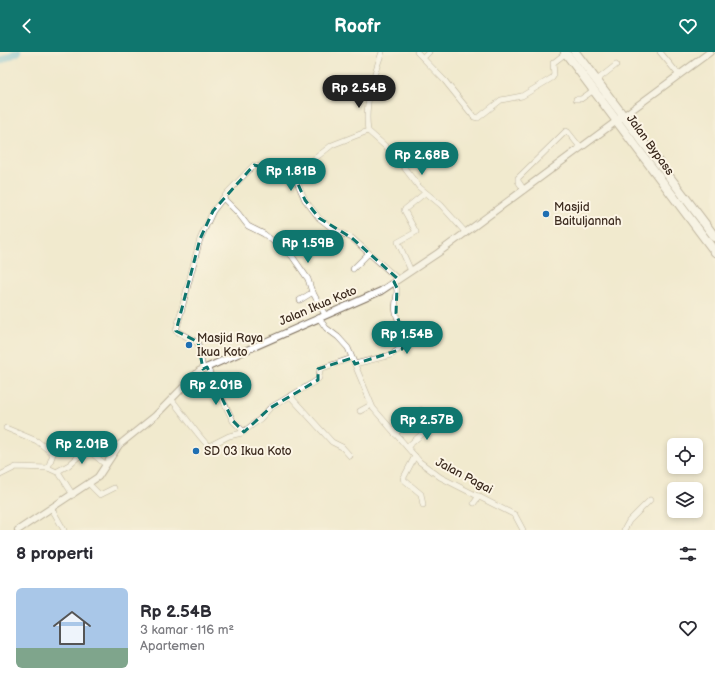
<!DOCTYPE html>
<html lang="id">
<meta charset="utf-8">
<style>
body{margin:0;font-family:"Balsamiq Sans",sans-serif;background:#f2f2f3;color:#2b2b33;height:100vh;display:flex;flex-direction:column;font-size:15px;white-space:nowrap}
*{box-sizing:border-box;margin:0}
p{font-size:13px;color:#7c7c81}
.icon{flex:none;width:22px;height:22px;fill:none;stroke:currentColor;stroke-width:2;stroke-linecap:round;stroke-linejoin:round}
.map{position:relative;height:478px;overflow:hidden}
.panel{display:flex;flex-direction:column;background:#fff;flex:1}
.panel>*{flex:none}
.controls{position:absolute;left:667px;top:386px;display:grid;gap:8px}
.controls a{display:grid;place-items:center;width:36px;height:36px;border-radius:6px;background:#fff;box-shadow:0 2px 6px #0003;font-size:20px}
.price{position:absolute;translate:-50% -34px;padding:0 9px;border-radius:14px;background:#0f766e;color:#fff;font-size:13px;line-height:26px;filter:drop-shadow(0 1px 2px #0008)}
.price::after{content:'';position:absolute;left:50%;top:24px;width:12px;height:9px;margin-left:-6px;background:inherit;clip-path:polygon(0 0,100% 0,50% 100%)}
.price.on{background:#222;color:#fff}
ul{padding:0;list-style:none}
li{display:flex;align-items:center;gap:12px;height:100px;padding:0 16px}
li span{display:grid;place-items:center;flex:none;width:112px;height:80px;border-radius:6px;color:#555}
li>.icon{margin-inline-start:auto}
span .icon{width:48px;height:48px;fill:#fffc;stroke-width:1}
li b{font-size:17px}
h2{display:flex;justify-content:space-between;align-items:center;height:48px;padding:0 16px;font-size:17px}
header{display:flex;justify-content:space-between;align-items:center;height:52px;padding:0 16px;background:#0f766e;color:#fff;font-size:18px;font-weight:700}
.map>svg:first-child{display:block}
</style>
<header><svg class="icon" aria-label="back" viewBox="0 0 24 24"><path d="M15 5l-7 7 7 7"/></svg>Roofr<svg class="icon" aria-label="heart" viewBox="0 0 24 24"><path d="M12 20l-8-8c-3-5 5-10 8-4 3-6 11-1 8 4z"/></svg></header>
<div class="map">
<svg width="715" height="478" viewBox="0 0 715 478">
<rect width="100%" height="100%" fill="#fcf5e5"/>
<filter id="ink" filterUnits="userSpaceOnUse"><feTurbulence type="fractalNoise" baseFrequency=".025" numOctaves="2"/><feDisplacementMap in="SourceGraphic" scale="8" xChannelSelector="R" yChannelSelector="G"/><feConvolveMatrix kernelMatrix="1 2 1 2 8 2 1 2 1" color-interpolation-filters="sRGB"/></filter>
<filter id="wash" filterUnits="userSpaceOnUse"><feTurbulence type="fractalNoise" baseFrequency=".012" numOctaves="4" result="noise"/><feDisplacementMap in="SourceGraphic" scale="16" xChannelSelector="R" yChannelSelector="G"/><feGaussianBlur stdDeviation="0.9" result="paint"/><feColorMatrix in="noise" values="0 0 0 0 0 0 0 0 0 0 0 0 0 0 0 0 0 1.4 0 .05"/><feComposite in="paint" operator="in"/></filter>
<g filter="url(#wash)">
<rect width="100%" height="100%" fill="#f1eace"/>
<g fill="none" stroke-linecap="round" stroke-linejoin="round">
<polyline stroke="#5db9db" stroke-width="7" points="0,9 18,0"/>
</g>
</g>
<g filter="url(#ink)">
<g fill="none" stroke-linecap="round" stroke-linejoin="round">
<g stroke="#7b6d5c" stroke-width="6">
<g id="minor">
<polyline points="417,0 445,29 474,65 478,66 501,48 522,44 552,26 554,23 553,11 566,1"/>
<polyline points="660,0 679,23"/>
<polyline points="423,6 429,0"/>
<polyline points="597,28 616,13"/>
<polyline points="576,47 581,47 594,38"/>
<polyline points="368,79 393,101 419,135 441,153 466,181"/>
<polyline points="294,123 305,148 319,166 333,177 352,186 398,227"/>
<polyline points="524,138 518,129 518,126 566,79 568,80 580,95"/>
<polyline points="223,146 238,161 248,174 264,182 292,204 308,227 311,237 325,263"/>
<polyline points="353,217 369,201"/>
<polyline points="411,219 398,190 416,180 404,158 425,141"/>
<polyline points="300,248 313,240"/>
<polyline points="319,266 326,276 338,285 348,296 373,356 420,410 440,425 515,463 523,478"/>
<path d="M355,312L391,303L405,293C409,283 398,272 396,261C393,250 401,240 394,230"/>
<polyline points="207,315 233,369 244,380"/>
<path d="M203,317L198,291L176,279L200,187L213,159L227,141L254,113L282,123H294L332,93L368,79C364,52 373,25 382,0"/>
<polyline points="290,344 332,390 342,395 350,404"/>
<path d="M172,348C178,355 204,392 209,394L229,384L242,381L260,367L270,356L316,329L319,326L320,317L352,306"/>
<polyline points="360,359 371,353"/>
<polyline points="6,376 37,389 53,402 48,416"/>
<polyline points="395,382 421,358"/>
<polyline points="407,395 436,370"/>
<polyline points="415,404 403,427 421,442 423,453"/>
<polyline points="58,419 69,413 87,397 106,413"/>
<polyline points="0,423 16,415 48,416 59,421 73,443"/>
<polyline points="89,432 100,443 114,436"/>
<polyline points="474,451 479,444"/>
<polyline points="52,457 64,478"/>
<polyline points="624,478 629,469 650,448"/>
</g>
</g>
<g stroke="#7b6d5c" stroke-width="8">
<polyline id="tertiary" points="18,478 98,425 119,393 155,364 199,319 381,239 438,201 710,0"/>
</g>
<g stroke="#7b6d5c" stroke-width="10">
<g id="trunk">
<polyline points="565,0 715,200"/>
<polyline points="575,0 715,185"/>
</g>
</g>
<use href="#minor" stroke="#fff" stroke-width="5"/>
<use href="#tertiary" stroke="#fff" stroke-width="6"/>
<use href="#trunk" stroke="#fff" stroke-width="8"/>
</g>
</g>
<path d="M0 0H715V478H0ZM254,113L294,123L305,148L319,166L352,186L398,227L394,230L397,236L396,261L406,289L402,297L355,312L352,306L318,317V328L270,356L244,380L233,369L207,315L203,317L198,290L176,279L200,187L213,159Z" fill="#f1eace" fill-opacity=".55" fill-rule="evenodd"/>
<path fill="none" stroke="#0f766e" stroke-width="3" stroke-dasharray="8 5" stroke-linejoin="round" d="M254,113L294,123L305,148L319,166L352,186L398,227L394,230L397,236L396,261L406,289L402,297L355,312L352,306L318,317V328L270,356L244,380L233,369L207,315L203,317L198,290L176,279L200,187L213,159Z"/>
<g fill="#1f6fb2" stroke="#fcf5e5" stroke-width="1.5">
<circle cx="546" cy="162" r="4"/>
<circle cx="189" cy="293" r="4"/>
<circle cx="196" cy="399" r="4"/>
</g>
<g text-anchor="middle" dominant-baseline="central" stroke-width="4" stroke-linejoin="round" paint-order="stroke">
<g font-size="12" fill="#3b2a1e" stroke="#fcf5e5">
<text transform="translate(650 93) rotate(54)">Jalan Bypass</text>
<text transform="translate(318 254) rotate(-23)">Jalan Ikua Koto</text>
<text transform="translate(464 424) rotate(28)">Jalan Pagai</text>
</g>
<g font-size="12" fill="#3b2a1e" stroke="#fcf5e5" text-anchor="start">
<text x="554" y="155">Masjid<tspan x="554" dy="14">Baituljannah</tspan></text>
<text x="197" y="286">Masjid Raya<tspan x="197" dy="14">Ikua Koto</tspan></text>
<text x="204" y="399">SD 03 Ikua Koto</text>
</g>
</g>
</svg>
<div class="controls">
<a><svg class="icon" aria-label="locate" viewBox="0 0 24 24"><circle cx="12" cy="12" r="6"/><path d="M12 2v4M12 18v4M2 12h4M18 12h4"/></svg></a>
<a><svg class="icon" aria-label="layers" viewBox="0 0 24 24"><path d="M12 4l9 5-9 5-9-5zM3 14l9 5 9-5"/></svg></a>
</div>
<b class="price on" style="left:359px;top:57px">Rp 2.54B</b>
<b class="price" style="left:422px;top:124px">Rp 2.68B</b>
<b class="price" style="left:291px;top:140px">Rp 1.81B</b>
<b class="price" style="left:308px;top:212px">Rp 1.59B</b>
<b class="price" style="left:407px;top:303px">Rp 1.54B</b>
<b class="price" style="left:216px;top:354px">Rp 2.01B</b>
<b class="price" style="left:427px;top:389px">Rp 2.57B</b>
<b class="price" style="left:82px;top:413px">Rp 2.01B</b>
</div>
<section class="panel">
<h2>8 properti<svg class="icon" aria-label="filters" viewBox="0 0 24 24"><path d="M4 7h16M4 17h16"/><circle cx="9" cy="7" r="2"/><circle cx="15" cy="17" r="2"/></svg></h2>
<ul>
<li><span style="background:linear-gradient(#a9c7e8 75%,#7fa58c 0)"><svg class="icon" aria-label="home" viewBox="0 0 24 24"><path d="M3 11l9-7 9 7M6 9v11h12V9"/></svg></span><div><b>Rp 2.54B</b><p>3 kamar · 116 m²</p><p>Apartemen</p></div><svg class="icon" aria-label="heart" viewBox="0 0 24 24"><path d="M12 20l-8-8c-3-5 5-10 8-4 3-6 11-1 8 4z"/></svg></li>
</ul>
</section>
